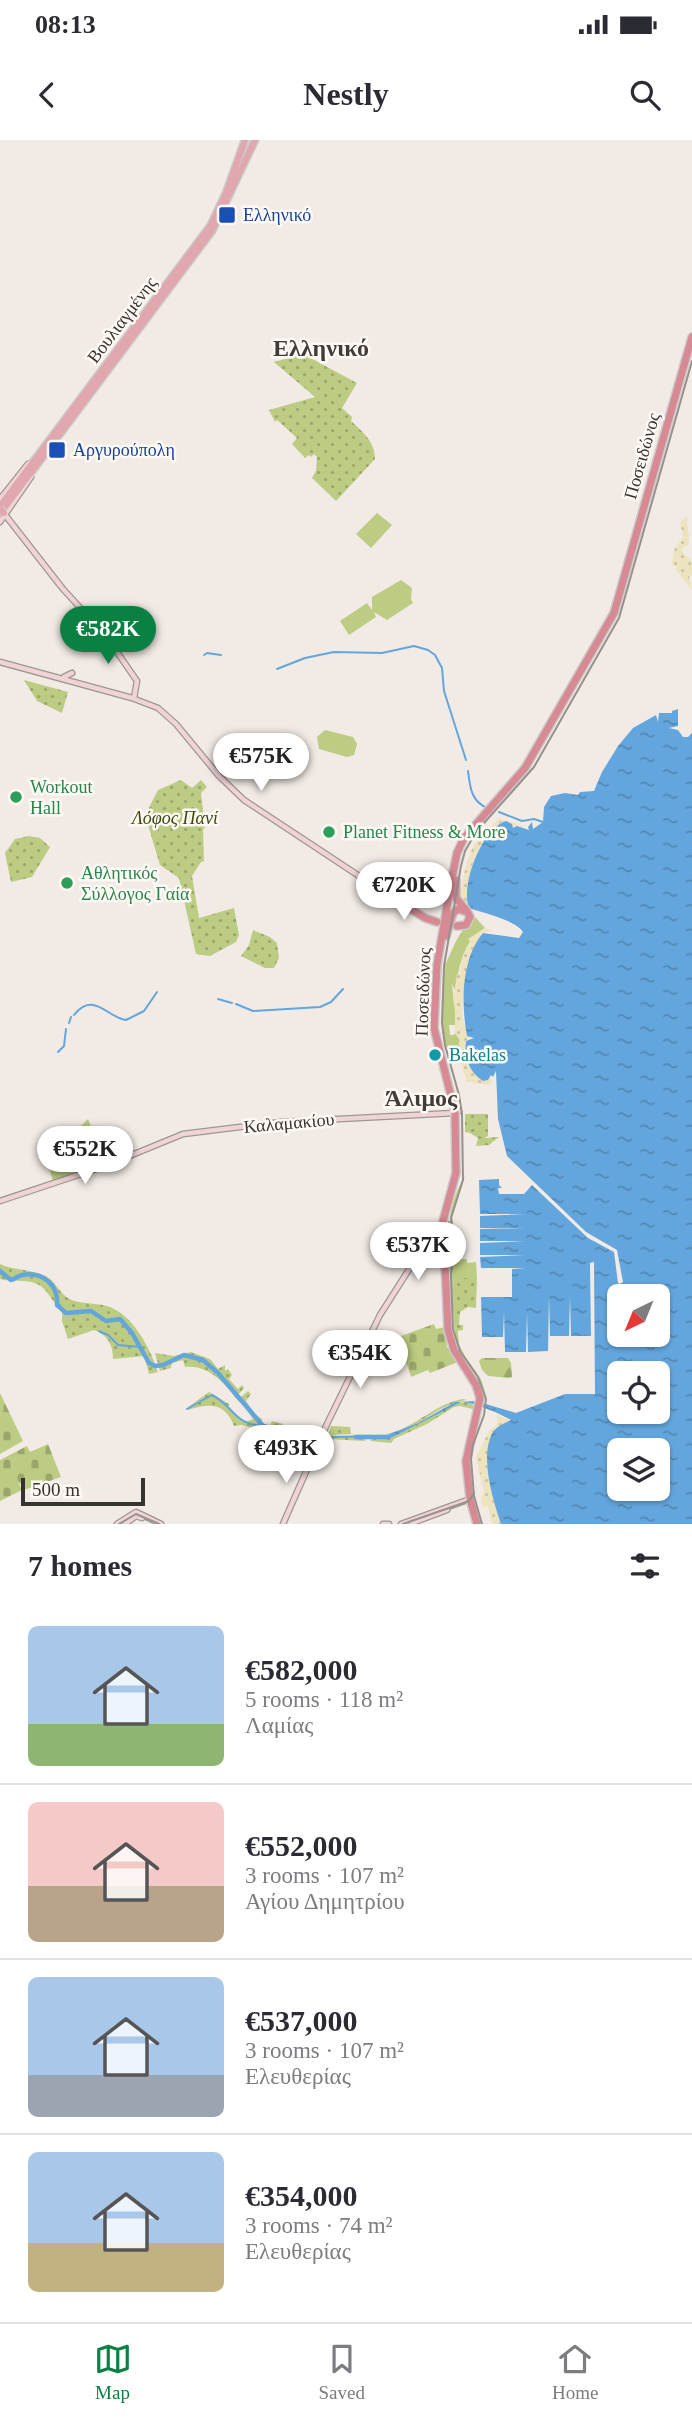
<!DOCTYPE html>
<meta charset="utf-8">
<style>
body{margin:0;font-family:Georgia,serif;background:#f2f2f3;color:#2b2b33;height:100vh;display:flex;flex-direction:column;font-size:26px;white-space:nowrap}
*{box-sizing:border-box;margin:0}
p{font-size:23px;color:#7c7c81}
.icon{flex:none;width:38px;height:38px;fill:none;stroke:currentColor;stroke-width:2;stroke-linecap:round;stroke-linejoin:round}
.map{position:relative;height:1384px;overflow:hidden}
.panel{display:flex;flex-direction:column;background:#fff;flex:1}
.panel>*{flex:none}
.needle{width:46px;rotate:223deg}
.buttons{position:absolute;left:607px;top:1144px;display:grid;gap:14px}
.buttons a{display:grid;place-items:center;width:63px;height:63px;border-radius:10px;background:#fff;box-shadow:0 2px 5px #0004;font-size:35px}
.scale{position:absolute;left:21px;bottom:18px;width:124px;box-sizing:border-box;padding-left:7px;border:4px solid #363431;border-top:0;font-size:19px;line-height:24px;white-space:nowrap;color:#363431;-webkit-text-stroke:5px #fef9f4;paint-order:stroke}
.price{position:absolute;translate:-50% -60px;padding:0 16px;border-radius:24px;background:#fff;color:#222;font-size:23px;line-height:46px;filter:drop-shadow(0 2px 4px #0008)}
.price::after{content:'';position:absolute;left:50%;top:42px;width:21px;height:16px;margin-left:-10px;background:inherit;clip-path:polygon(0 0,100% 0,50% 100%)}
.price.active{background:#0b8043;color:#fff}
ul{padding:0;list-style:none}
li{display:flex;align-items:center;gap:21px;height:175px;padding:0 28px}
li+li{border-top:2px solid #e1e1e2}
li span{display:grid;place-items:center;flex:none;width:196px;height:140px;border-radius:10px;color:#555}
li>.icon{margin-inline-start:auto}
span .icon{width:84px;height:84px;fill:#fffc;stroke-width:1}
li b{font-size:30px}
h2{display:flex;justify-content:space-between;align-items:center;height:84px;padding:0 28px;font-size:30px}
.status{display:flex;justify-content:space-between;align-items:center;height:49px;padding:0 35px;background:#fff;direction:ltr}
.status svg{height:19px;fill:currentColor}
header{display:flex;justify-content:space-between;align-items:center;height:91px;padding:0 28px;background:#fff;font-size:32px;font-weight:800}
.tabs{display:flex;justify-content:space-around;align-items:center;height:98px;border-top:2px solid #e1e1e2;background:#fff;font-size:19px;color:#7c7c81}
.tabs a{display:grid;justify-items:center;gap:4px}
.tabs .active{color:#0b8043}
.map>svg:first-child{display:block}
</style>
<div class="status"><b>08:13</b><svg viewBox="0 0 49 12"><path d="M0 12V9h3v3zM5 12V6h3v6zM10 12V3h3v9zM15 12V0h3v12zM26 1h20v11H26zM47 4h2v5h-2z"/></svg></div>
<header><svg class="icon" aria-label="back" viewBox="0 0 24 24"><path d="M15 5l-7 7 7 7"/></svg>Nestly<svg class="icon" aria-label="search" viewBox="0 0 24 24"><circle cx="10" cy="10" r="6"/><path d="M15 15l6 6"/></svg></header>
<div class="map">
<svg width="692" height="1384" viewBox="0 0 692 1384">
<defs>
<pattern id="forest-firs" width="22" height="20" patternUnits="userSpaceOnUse" patternTransform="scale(1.75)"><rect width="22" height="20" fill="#bccc82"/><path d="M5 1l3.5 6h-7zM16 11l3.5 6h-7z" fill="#9aa66b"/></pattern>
<pattern id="sand-dots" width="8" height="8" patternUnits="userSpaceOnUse" patternTransform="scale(1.75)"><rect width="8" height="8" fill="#ede3be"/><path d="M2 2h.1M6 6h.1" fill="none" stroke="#ccc3a4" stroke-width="1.8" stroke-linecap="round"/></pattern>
<pattern id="cemetery-stones" width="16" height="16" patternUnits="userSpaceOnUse" patternTransform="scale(1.75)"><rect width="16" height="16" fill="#bccc82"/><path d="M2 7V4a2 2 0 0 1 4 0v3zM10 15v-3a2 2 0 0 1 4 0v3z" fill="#9aa66b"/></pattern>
<pattern id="park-dots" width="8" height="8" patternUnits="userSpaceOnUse" patternTransform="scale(1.75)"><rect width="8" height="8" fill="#bccc82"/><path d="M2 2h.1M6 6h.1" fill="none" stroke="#9aa66b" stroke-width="1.8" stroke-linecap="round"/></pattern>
<pattern id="water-ripples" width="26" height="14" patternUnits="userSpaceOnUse" patternTransform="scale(1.75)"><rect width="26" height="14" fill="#63a6dd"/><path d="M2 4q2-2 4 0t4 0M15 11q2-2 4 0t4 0" fill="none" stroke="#5288b4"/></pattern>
</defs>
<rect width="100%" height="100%" fill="#f2ebe5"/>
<g fill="#bccc82">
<polygon points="377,373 392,385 371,408 356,394"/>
<polygon points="401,440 412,448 411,459 413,463 387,480 374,472 376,477 349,495 340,481 367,463 372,470 372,457"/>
<polygon points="325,590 353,597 357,604 354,615 347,617 319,609 317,597"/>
<path d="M473,775L485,788C463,800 459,828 455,850L452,844L456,881L455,885H449L450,895H454L455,893L460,900L457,912L459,920L456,919L453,912L448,910L449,921L442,890L444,827C451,814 454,802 463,790H466Z"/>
<polygon points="88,979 104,1021 101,1025 53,1041 46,1017 58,1009"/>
<path d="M465,1035L452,1076L454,1090L452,1091H454L455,1119H467V1123L476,1122L477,1138H453L459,1204L465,1216L481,1239L487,1258L477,1236L460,1212L455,1196L449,1116H454V1100H449C448,1074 454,1054 465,1035Z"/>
</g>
<polygon fill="url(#forest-firs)" points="482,1218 508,1218 511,1223 512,1237 509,1238 488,1236 482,1230 479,1221"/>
<g fill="url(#sand-dots)">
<polygon points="687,376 689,404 681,410 692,422 692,434 689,437 692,450 676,430 676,426 674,427 672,424 674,410 683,397 680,383"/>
<path d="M499,678L524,687L515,686L513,689L512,684L505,681C479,690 461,745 469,770L459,762C462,745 466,714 477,701C483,694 493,684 499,678Z"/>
<path d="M485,788L493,791L480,793L482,794C469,816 453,878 470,898L465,901C464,916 469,932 483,941L490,938L492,940L490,945L467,942L457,913L460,899L455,893V864L453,862L457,834H460L462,818L470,801L468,799Z"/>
<path d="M497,1276L511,1280L494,1290C480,1320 491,1354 501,1384H492L488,1366L482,1367L481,1358L484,1352L476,1317L489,1291L497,1284Z"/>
</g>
<g fill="url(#cemetery-stones)">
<polygon points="434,1184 436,1189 445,1187 447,1207 458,1222 430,1233 428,1230 411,1237 398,1197"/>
<polygon points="0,1253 23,1301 0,1314"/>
<polygon points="48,1304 61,1337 24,1350 17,1339 22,1350 0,1361 0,1320 27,1306 30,1312"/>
</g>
<g fill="url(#park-dots)">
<path d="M303,214L357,243L342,268L352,277L351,281C363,292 375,302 375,319L336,361L312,338L316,331L317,317L314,314L311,317L309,315L305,318L292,304L297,298L277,280L275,282L269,270L315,257L274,222Z"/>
<polygon points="24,540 68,552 62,573 37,561"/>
<polygon points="181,640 192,648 201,640 207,647 201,653 205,687 203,690 204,721 201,722 192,736 199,778 234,768 239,795 236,802 210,816 196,814 179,738 160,725 145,675 158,650"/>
<polygon points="29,696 40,698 50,707 32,737 11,742 5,713 15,699"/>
<polygon points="253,790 270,797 277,803 279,818 274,828 265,828 241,816 249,805"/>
<polygon points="465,974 488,974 488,996 484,998 499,997 489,1005 476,1006 478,998 470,993 465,992"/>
<path d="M0,1124C15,1131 33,1129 47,1137C58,1143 60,1157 75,1161C85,1164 96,1163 107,1166C133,1174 150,1208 158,1232L149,1234L144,1216L113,1219C113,1205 108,1195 94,1190L68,1199L62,1181V1172C54,1164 51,1156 44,1149C32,1136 14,1144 0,1139Z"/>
<polygon points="453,1138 477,1138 476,1168 468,1167 460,1172 459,1185 463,1185 463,1190 457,1191"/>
<path d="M191,1212L210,1219L218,1229L225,1225V1231L228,1229L232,1235L229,1239L238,1249L242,1245L244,1248L238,1255L241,1257L248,1251L251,1254L246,1261L255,1274L262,1279V1284L270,1286L272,1281L283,1284V1289L305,1292L306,1286L312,1287L311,1294H321L319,1299L300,1298L241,1285L234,1286C225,1262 209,1263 188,1270V1267L209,1252L229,1264V1267L240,1280L246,1282L253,1279L241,1262L238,1261C226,1244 208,1224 185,1227L183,1220L172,1223L171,1228L160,1231L155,1213L174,1216Z"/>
<path d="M463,1259L467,1260C441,1263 423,1284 398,1292C375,1299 348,1290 327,1297H393L456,1263L467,1262L477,1267V1270L460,1266L454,1267L427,1284L394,1299L391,1303L371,1301L370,1298L366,1297L365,1301L326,1299L331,1286L350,1287L351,1294C364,1294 378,1296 391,1293C417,1286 436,1263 463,1259Z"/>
</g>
<path fill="url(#water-ripples)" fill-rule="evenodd" d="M678,569V586L669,588L678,590L683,597H688L692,593V1384H501C493,1360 479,1316 493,1292C497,1286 505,1283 511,1280C499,1273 473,1262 461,1262L393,1297L327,1298L328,1296L387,1295L418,1283L455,1262L476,1261L516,1273L565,1254H595L594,1122L590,1123L591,1196H571L570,1156L569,1196H550L549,1156L548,1211L528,1212L527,1172L526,1212H505L504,1172L503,1197H482L481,1157H512V1129L526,1128H481L480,1117L525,1115H480V1103L525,1101H480V1089L525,1088H480V1076L525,1074H480L479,1040L499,1039V1045L502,1048H498L499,1054H524L532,1045L588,1098L614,1112L618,1143L620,1144L623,1142L617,1110L586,1092L507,1016L498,979L496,931L493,937L491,935L488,940L483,941C469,932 464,917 466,901L474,898L467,896C461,864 461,819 483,793L519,798L523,792C516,780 480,772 469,768C460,745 482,688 506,681L512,684L513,688L517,686L529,690L528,687L532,682L533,689L543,682L544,667L551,656L565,653L578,655L580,652L594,651L602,632L618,606L633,588L656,575L658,582L659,573H672V571ZM620,1157H658V1195H620ZM620,1234H658V1272H620ZM620,1311H658V1349H620Z"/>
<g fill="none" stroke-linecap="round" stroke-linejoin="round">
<g stroke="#63a6dd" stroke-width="2">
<polyline points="204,515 207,513 221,515"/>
<polyline points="277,529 305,518 334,512 382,513 414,506 428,510 435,515 442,528 444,551 466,620"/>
<path d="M468,631C470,647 471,661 487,668"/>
<polyline points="499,672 522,681 534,679 543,682"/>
<polyline points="218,859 232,863"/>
<polyline points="236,864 253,871 320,867 331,862 343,849"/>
<path d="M74,875C93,850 108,878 126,880L144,871L157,852"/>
<polyline points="69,883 71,877"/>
<polyline points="58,912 64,906 66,889"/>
<polyline points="99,1191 108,1195 118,1205 141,1207"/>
<path d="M187,1269L212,1255C235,1267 233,1284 263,1286"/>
</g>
<g stroke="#63a6dd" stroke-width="4.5">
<path d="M0,1131L11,1140C15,1139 18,1136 22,1135C42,1131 59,1145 57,1165L66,1173L91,1171L106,1181L120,1179L132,1193L149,1223L155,1226L163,1225L184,1215L203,1220L218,1233L263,1286L295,1294L323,1297"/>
<polyline points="356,1297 389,1297"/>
</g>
<g stroke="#9d9791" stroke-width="7">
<g id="secondary">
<polyline points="0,359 28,324"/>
<polyline points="6,376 63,449 106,496 137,541 134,558"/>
<polyline points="0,382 31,337"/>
<polyline points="0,522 132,558 158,568 176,584 219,636 244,660 391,757"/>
<polyline points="64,537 72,533"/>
<polyline points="0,1061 105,1026 183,994 281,982 455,973 459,971"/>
<polyline points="412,1383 447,1370"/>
<polyline points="117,1384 136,1372 161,1384"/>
<polyline points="125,1384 136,1376 142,1378"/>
<polyline points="283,1384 327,1284 380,1175 436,1087 447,1084"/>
<polyline points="383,1384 389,1384"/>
<polyline points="401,1384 470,1359"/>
</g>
</g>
<g stroke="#cbcac9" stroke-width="9">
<g id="primary">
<polyline points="0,366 211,85 226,53 245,0"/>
<polyline points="0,374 212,91 255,0"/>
</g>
</g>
<g stroke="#cbcac9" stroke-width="10">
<g id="trunk">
<polyline points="456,740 456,758 467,771 470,777 466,785 457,786"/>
<polyline points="390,756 425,778 437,782"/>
<polyline points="446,796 453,773 458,769 464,771"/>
<polyline points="477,1384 470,1359 466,1321 480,1258 476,1245 454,1210 448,1190 443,1081 456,1033 455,972 434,888 437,825 452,738 457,713 464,698 525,628 614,473 692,197"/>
</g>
</g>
<use href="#secondary" stroke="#f0d3d7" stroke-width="4.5"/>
<use href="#primary" stroke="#e1a7af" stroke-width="6"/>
<use href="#trunk" stroke="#d78a94" stroke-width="7"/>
<g stroke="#95918c" stroke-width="2">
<polyline points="119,1384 136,1374 159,1384"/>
<polyline points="403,1384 469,1361 474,1353"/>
<polyline points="482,1384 474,1356 471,1319 473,1305 484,1275 486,1259 478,1237 460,1211 453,1189 451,1135 454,1102 451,1078 463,1040 462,974 459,955 445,905 442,883 444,826 461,726 465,711 476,692 534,627 619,478 692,221"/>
</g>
<g stroke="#cbcac9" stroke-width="9" stroke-linecap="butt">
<polyline id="primary-bridge" points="0,369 4,373"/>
</g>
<use href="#primary-bridge" stroke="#e1a7af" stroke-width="6"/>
</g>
<g fill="#1a4fb4" stroke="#fef9f4" stroke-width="2.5">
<rect x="218" y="66" width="18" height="18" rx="3.5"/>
<rect x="48" y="301" width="18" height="18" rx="3.5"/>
</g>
<g fill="#2e9e5b" stroke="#fef9f4" stroke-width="2.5">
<circle cx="16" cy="657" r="7"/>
<circle cx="329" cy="692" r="7"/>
<circle cx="67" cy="743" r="7"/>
</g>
<circle fill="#0f9aa8" stroke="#fef9f4" stroke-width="2.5" cx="435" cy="915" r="7"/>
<g text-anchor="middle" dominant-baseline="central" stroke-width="5" stroke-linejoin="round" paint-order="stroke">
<g font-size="18" fill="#164399" stroke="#fef9f4" text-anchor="start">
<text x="243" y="75">Ελληνικό</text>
<text x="73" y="310">Αργυρούπολη</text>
</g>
<g font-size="18" fill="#363431" stroke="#fef9f4">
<text transform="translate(122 180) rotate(-53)">Βουλιαγμένης</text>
<text transform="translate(642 316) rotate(-74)">Ποσειδώνος</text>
<text transform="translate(423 852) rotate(-88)">Ποσειδώνος</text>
<text transform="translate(289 983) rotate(-5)">Καλαμακίου</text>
</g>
<g font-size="18" fill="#27864d" stroke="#fef9f4" text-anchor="start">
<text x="30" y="647">Workout<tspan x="30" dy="21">Hall</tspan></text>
<text x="343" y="692">Planet Fitness &amp; More</text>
<text x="81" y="733">Αθλητικός<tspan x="81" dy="21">Σύλλογος Γαία</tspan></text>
</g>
<g font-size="18" font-style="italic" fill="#404a0e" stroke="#fef9f4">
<text x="175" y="678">Λόφος Πανί</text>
</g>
<g font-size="18" fill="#0d838f" stroke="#fef9f4" text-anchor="start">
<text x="449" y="915">Bakelas</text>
</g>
<g font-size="24" font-weight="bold" fill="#413c37" stroke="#fef9f4">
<text x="321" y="208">Ελληνικό</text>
<text x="421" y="958">Άλιμος</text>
</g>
</g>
</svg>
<div class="buttons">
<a><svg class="needle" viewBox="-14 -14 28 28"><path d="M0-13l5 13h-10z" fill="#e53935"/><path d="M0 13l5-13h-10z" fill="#7c7c81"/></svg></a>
<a><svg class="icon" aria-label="locate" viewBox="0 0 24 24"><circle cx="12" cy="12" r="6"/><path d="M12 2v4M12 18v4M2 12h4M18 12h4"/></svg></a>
<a><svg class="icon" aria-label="layers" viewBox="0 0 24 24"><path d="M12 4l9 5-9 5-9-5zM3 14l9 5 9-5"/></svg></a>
</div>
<div class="scale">500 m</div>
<b class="price active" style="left:108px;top:526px">€582K</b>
<b class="price" style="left:261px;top:653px">€575K</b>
<b class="price" style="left:404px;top:782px">€720K</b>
<b class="price" style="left:85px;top:1046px">€552K</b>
<b class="price" style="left:418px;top:1142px">€537K</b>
<b class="price" style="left:360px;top:1250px">€354K</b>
<b class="price" style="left:286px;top:1345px">€493K</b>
</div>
<section class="panel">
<h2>7 homes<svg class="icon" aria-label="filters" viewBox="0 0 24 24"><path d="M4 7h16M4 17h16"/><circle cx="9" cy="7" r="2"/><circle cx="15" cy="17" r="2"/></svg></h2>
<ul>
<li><span style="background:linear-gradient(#a9c7e8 70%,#8fb573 0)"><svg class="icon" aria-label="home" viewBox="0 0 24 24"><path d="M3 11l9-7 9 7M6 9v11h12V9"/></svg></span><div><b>€582,000</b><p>5 rooms · 118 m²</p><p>Λαμίας</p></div></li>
<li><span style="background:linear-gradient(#f6c9c9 60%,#b9a48a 0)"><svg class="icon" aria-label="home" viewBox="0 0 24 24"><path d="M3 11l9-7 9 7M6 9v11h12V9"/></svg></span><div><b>€552,000</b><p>3 rooms · 107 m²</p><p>Αγίου Δημητρίου</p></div></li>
<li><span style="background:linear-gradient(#a9c7e8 70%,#9aa5b1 0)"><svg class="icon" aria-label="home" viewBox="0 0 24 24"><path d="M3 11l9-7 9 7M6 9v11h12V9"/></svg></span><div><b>€537,000</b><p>3 rooms · 107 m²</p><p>Ελευθερίας</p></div></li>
<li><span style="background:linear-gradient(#a9c7e8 65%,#c2b280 0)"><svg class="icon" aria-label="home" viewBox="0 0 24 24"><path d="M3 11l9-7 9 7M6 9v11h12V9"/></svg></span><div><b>€354,000</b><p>3 rooms · 74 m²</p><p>Ελευθερίας</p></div></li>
</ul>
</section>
<nav class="tabs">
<a class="active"><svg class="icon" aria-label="map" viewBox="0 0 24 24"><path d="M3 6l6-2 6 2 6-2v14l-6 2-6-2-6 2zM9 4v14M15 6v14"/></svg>Map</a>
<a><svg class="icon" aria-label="saved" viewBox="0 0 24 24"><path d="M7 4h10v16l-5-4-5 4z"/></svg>Saved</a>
<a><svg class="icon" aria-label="home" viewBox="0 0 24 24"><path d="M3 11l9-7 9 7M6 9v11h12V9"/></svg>Home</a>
</nav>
